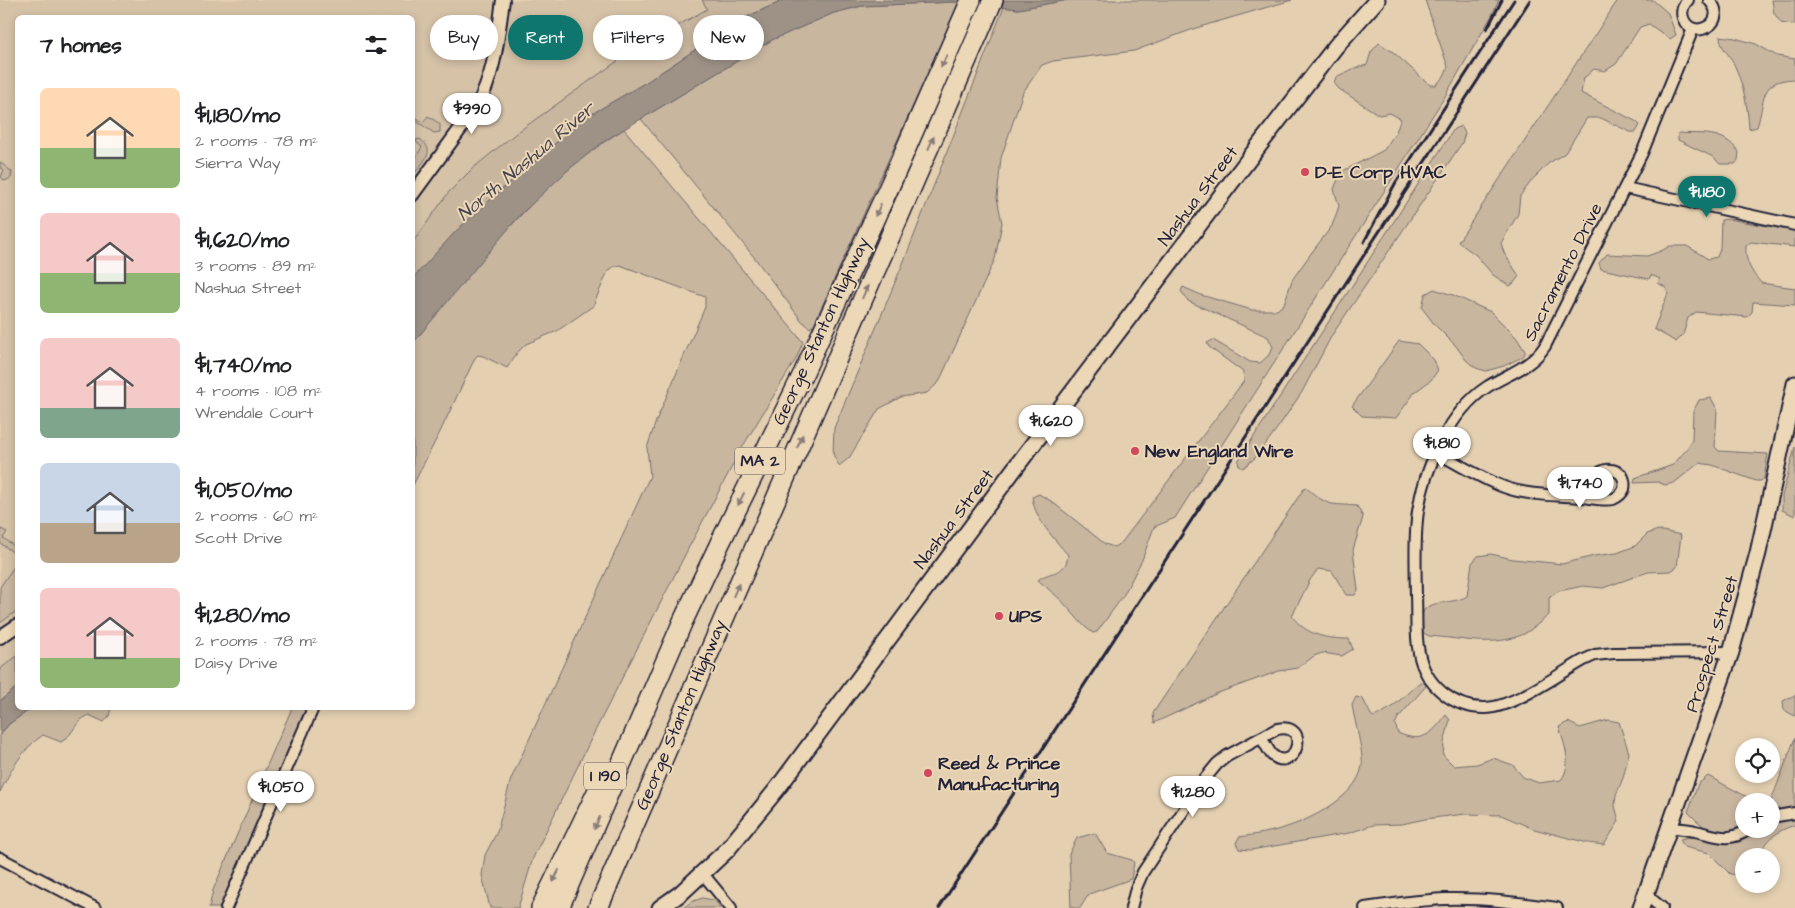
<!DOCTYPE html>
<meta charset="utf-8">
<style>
body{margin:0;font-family:"Architects Daughter",sans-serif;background:#f6f6f6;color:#202124;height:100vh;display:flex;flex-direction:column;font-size:19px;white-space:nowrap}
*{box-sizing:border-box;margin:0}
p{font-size:16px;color:#757577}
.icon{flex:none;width:28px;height:28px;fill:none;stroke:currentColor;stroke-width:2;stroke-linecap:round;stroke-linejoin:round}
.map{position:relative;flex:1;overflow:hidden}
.sheet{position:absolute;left:15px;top:15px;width:400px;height:695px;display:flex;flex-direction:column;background:#fff;border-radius:8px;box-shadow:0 2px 8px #0003}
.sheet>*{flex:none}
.guide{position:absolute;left:430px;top:15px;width:475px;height:45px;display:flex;gap:10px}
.tools{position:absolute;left:1735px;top:738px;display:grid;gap:10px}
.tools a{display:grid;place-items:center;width:45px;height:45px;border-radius:50%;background:#fff;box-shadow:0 2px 8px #0003;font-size:25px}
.price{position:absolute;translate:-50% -42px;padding:0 11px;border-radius:18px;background:#fff;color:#222;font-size:16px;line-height:32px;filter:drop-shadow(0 1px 2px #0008)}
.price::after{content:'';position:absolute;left:50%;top:30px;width:15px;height:11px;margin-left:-8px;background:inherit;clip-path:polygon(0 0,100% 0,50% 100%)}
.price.selected{background:#0f766e;color:#fff}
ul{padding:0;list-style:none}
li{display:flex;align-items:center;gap:15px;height:125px;padding:0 25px}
li span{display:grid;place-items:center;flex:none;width:140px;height:100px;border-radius:8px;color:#555}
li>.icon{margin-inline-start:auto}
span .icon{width:60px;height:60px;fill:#fffc;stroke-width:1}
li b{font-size:21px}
h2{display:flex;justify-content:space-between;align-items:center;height:60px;padding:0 25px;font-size:21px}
.pill{padding:0 18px;border-radius:22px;background:#fff;box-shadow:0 2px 8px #0003;font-size:18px;line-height:45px}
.pill.selected{background:#0f766e;color:#fff}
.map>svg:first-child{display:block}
</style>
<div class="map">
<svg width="1795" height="908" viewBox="0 0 1795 908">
<rect width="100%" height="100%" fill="#e4d0b1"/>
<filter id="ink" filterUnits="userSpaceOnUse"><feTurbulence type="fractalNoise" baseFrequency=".02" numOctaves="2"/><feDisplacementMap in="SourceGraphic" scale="10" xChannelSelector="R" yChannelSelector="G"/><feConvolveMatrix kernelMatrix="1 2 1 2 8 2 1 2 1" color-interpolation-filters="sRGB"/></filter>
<g filter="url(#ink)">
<polygon fill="#d5c2a7" points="0,0 702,0 707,8 626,55 515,134 473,168 449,192 413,242 412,18 18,18 18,656 0,669"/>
<g fill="#c8b69f" stroke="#756c6d">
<polygon points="702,0 784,0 740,20 648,81 585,118 501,190 457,230 413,279 413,242 449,192 473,168 515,134 626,55 707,9"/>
<polygon points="1068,0 1292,0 1196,28 1134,51 1053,61 1042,65 1023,92 1001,158 997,198 1002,223 995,259 939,382 927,393 901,397 879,409 849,458 839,466 833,454 834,428 906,256 1004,7 1018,9"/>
<path d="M1425,0H1499L1491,17L1444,98L1175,518L1154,527L1142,560L1123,596L1097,632L1093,633L1084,626L1061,600L1038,580C1050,570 1066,576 1068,555C1054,538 1035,520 1032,497L1039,494L1051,501L1105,544L1114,547L1122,542L1244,381L1243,372L1209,347L1207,343L1213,340L1250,362L1260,363L1268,356L1273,347L1268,337L1188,301L1181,291L1183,287L1201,295L1252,310H1277L1284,304L1292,280L1312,252L1332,226L1339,206L1334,189L1341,172L1384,150L1396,132L1401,119L1390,113L1379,115L1339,89L1334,83L1336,77L1355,68L1367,65L1371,52L1379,43L1393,52L1430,85H1436L1444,76L1448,67Z"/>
<polygon points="1618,0 1653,0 1668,13 1676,35 1670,39 1649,24 1640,27 1616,64 1605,71 1594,69 1584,78 1581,93 1637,122 1640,125 1636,132 1630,132 1601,118 1587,118 1565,153 1549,163 1533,179 1520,196 1518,214 1501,243 1504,253 1519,276 1514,283 1510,286 1493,275 1476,255 1458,242"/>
<polygon points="1772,0 1795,0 1795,24 1792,25 1781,23 1774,13"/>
<polygon points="955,2 960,2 813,326 810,328 801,320 754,257 641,119 772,40 834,13 862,6"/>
<path d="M1720,36L1735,38L1756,44L1777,56L1795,59V79C1758,80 1766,100 1757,127L1749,129C1748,106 1743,84 1734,64C1729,53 1720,48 1720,36Z"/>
<polygon points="412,115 423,122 428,116 440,124 440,132 434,133 413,119"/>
<polygon points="1461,126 1465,133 1462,143 1332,335 1302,392 1279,426 1256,457 1243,468 1239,466 1238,461 1454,129"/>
<path d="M624,129L803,342L796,359L743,446L689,547L592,737L533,858L518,908H490L482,875L485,855L497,832L511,779L650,476L647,448L656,421L705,307V297L620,265L613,267L607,273L593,306L557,331L526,344L517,353L507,368L483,356L478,355L475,358L441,430L413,485V343C476,266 538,182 624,129Z"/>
<path d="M1678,133C1702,135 1722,129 1739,152L1738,160L1735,164H1720L1713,157L1678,140Z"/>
<path d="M420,139C436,151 425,159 416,172L413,170V162L422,147L416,142V140Z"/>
<polygon points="0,162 12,172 11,178 5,181 1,177 4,170 0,167"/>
<path d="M1728,219L1795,231V247L1751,242L1746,246C1745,262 1751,271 1761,283L1795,288V305L1753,302L1752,312L1747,317L1696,312L1688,318L1683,335L1676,342L1654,329L1668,293L1665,287L1658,283L1660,279L1651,275L1649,279L1601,269L1599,263L1607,254L1647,256L1661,251L1670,246H1687L1708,259L1717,257L1720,249L1721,220Z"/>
<polygon points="1434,289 1453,295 1491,312 1516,337 1525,351 1525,354 1522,357 1504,366 1486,371 1476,368 1466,360 1456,346 1435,325 1422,308 1425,294"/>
<polygon points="1399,341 1418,344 1434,360 1438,370 1431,380 1415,392 1396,418 1362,416 1352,406"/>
<polygon points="1711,398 1717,409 1715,447 1719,451 1768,454 1764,478 1761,481 1756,481 1712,465 1699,463 1674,483 1665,485 1658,482 1634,483 1635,478 1673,465 1687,449 1692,440 1693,412 1699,400"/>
<polygon points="1795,447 1795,516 1782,510 1782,496"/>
<path d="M1305,487C1313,493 1322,502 1332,504C1341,505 1348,505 1357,506L1363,517L1353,550L1358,590L1355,595H1346L1332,571L1318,569L1310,580L1292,616C1306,635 1326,639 1349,639L1353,649L1342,656L1322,653L1314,656L1298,668L1279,671L1218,693L1154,723L1153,713Z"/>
<polygon points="1,529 7,532 3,538 17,548 17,555 0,543"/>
<path d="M1658,530L1681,535L1677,567L1671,571L1648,572L1603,588L1583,586L1559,591L1549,598V615C1541,621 1533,629 1524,634C1493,648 1461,638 1429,636L1422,632C1423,627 1421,618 1423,612C1428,600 1456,604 1467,596L1472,563L1478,556L1491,554L1513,559L1562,564L1594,556L1617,553L1635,546L1647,534Z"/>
<polygon points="13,568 17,570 17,611 0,623 0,587"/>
<polygon points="17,656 17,687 0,701 0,669"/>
<path d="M1420,682H1424L1426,686L1398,718L1395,724L1398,733C1422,744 1432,734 1446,715L1450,720L1444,743L1443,755L1454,766L1477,764L1493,758L1513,765L1523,777L1539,783L1561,780C1573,764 1564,744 1559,727L1568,722L1580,728L1608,720L1619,722L1629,753L1623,778L1616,795L1615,806L1619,821L1604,845L1588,843L1534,829L1501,815L1465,814L1425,819L1402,824L1373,825L1349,833L1251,850L1239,849L1236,843L1239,837C1251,835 1262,834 1273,831C1303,824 1357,799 1362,766C1364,754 1354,719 1352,705L1356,697L1363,699L1371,715L1374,717L1391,708Z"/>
<polygon points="1795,695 1795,716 1784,710 1783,701"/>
<path d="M32,708H111L109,716L104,722L89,715C73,722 75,734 61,742L43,735C22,749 11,770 0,792V735L9,724Z"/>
<polygon points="292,708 307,708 220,908 209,908 213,890"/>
<polygon points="1795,738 1795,807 1771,810 1771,801"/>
<path d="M1708,776L1755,801H1744V825C1736,828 1725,834 1717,832C1706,831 1695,819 1688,812L1698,784Z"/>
<path d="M1795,819V825C1773,832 1770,839 1757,856H1744L1743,875L1730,874L1709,853L1684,847L1680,839C1700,833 1719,846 1739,842C1747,840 1752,832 1759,829C1762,828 1768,829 1771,829V823L1781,820Z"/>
<polygon points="1095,833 1107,853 1132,860 1134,863 1131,879 1089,894 1080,908 1071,908 1069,854 1077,838"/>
<polygon points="702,898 714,900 721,908 683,908 691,902"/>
</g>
<g fill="#9e9287" stroke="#6c6569">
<polygon points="784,0 1068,0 1018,9 955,2 862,6 834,13 772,40 606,140 568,170 519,216 413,343 412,279 457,230 501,190 585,118 648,81 740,20"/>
<polygon points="17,687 18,708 32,708 9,724 0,735 0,701"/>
</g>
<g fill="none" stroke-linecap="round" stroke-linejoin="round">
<g stroke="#22223b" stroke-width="14">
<g id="minor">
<path d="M1688,0C1683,5 1681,11 1683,18C1692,43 1731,22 1709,0"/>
<path d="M1693,29L1642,153L1545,346C1531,368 1507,374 1487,387C1467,400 1452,421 1441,442C1412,498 1415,535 1416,596C1417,615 1415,635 1419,653C1425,685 1454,709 1486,708C1514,707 1559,674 1584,660L1595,655L1614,653L1731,652"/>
<polyline points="1625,188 1795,225"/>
<path d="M1436,452C1458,464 1480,478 1504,487C1528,496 1557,495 1583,497C1592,498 1604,501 1613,499C1618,497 1622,494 1624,489C1625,484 1624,478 1621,474C1618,472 1614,470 1611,470C1595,468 1594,486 1592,498"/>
<polyline points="1771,817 1795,813"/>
<path d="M1671,827C1679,829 1687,829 1695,831C1719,836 1727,843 1750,829"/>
<polyline points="0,858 95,908"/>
<polyline points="703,874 731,908"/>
<polyline points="1646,895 1662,908"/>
<polyline points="226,908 313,708"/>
<path d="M1131,908L1136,888L1143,872L1203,781L1217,764L1227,756L1277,729C1312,721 1296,775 1272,755C1268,750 1265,743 1261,738"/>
<path d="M1365,908C1392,904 1418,900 1446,899C1483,898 1521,903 1557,908"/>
</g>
</g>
<g stroke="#22223b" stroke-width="16">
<g id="tertiary">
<path d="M412,195L477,106C495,75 498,35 503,0"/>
<polyline points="0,637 18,625"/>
</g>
</g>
<g stroke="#22223b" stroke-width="19">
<g id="secondary">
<polyline points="660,908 681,893 727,850 777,789 1012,472 1264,139 1336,46 1377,0"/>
<polyline points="1641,908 1731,652 1758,553 1795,384"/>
</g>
</g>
<g stroke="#22223b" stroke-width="22">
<g id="motorway">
<polyline points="541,908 600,786"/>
<polyline points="559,908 683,621 720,543 803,374 890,185 971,0"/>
<polyline points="598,908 993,0"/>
</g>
</g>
<use href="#minor" stroke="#ecd7b6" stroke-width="10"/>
<use href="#tertiary" stroke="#ecd7b6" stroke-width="12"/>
<use href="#secondary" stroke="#ecd7b6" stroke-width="15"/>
<use href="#motorway" stroke="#ecd7b6" stroke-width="19"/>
<g stroke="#22223b" stroke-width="3">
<polyline points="1487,29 1502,0"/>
<polyline points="1364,242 1396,182 1514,0"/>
<polyline points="939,908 1530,0"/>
</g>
</g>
<defs><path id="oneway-solid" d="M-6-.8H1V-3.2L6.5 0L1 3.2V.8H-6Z" transform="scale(1.25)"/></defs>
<g fill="#877c78">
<use href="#oneway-solid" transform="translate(944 61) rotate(114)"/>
<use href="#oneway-solid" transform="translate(931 143) rotate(-66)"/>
<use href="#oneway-solid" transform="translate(878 210) rotate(115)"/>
<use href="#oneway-solid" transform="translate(865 292) rotate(-66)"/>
<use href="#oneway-solid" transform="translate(800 441) rotate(-67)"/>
<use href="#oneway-solid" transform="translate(741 499) rotate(116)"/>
<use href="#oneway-solid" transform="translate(736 590) rotate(-66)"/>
<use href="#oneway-solid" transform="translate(597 823) rotate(114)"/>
<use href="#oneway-solid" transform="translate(556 876) rotate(116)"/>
</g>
</g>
<g fill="#d1495b" stroke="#ecd7b6" stroke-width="2">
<circle cx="1305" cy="172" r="5"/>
<circle cx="1135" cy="451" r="5"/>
<circle cx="999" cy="616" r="5"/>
<circle cx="928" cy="773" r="5"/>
</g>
<g text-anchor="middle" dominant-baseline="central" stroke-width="4" stroke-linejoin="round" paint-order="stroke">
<g fill="#ecd7b6" stroke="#5f5860" stroke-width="1">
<rect x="735" y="447.5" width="50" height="27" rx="4"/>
<rect x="584" y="762.5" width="42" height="27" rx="4"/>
</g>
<g font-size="16" font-weight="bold" fill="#22223b">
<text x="760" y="461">MA 2</text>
<text x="605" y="776">I 190</text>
</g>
<g font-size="18" font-weight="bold" fill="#22223b" stroke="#ecd7b6" text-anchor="start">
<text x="1315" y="172">D-E Corp HVAC</text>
<text x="1145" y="451">New England Wire</text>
<text x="1009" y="616">UPS</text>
<text x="938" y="763">Reed &amp; Prince<tspan x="938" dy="21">Manufacturing</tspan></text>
</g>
<g font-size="18" fill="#22223b" stroke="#ecd7b6">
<text transform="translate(1198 196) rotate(-53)">Nashua Street</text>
<text transform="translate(1563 272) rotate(-63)">Sacramento Drive</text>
<text transform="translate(821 331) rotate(-65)">George Stanton Highway</text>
<text transform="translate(954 519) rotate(-53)">Nashua Street</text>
<text transform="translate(1712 644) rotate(-73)">Prospect Street</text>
<text transform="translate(681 715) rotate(-67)">George Stanton Highway</text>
</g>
<g font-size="19" font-style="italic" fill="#474452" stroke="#ecd7b6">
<text transform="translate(526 162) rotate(-40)">North Nashua River</text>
</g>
</g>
</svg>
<div class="tools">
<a><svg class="icon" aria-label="locate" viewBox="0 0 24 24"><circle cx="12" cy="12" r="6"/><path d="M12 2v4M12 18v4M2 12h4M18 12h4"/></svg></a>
<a>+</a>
<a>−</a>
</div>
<b class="price" style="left:472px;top:135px">$990</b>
<b class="price selected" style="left:1707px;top:218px">$1,180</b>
<b class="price" style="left:1051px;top:447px">$1,620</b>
<b class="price" style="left:1442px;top:469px">$1,810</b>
<b class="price" style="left:1580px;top:509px">$1,740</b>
<b class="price" style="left:281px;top:813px">$1,050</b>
<b class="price" style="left:1193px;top:818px">$1,280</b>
<div class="guide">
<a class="pill">Buy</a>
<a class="pill selected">Rent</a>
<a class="pill">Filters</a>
<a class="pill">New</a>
</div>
<section class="sheet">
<h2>7 homes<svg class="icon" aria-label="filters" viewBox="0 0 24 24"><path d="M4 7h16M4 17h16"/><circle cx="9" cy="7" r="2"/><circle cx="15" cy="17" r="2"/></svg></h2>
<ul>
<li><span style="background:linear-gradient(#ffd9b3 60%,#8fb573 0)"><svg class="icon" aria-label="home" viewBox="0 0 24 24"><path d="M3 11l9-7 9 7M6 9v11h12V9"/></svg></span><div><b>$1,180/mo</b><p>2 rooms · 78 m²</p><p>Sierra Way</p></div></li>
<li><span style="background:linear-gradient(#f6c9c9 60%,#8fb573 0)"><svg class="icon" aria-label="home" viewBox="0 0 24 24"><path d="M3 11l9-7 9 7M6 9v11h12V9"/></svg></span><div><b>$1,620/mo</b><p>3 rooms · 89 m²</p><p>Nashua Street</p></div></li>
<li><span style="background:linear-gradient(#f6c9c9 70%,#7fa58c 0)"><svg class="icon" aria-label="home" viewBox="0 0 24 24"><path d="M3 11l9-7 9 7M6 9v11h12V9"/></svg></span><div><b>$1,740/mo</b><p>4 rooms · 108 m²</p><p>Wrendale Court</p></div></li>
<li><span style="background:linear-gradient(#c9d6e8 60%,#b9a48a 0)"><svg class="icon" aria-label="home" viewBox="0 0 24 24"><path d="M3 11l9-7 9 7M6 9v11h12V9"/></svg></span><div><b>$1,050/mo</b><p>2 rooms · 60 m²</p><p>Scott Drive</p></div></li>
<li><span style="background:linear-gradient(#f6c9c9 70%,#8fb573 0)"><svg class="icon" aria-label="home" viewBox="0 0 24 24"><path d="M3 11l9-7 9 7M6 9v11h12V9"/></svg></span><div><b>$1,280/mo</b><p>2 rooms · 78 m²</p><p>Daisy Drive</p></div></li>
</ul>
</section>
</div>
